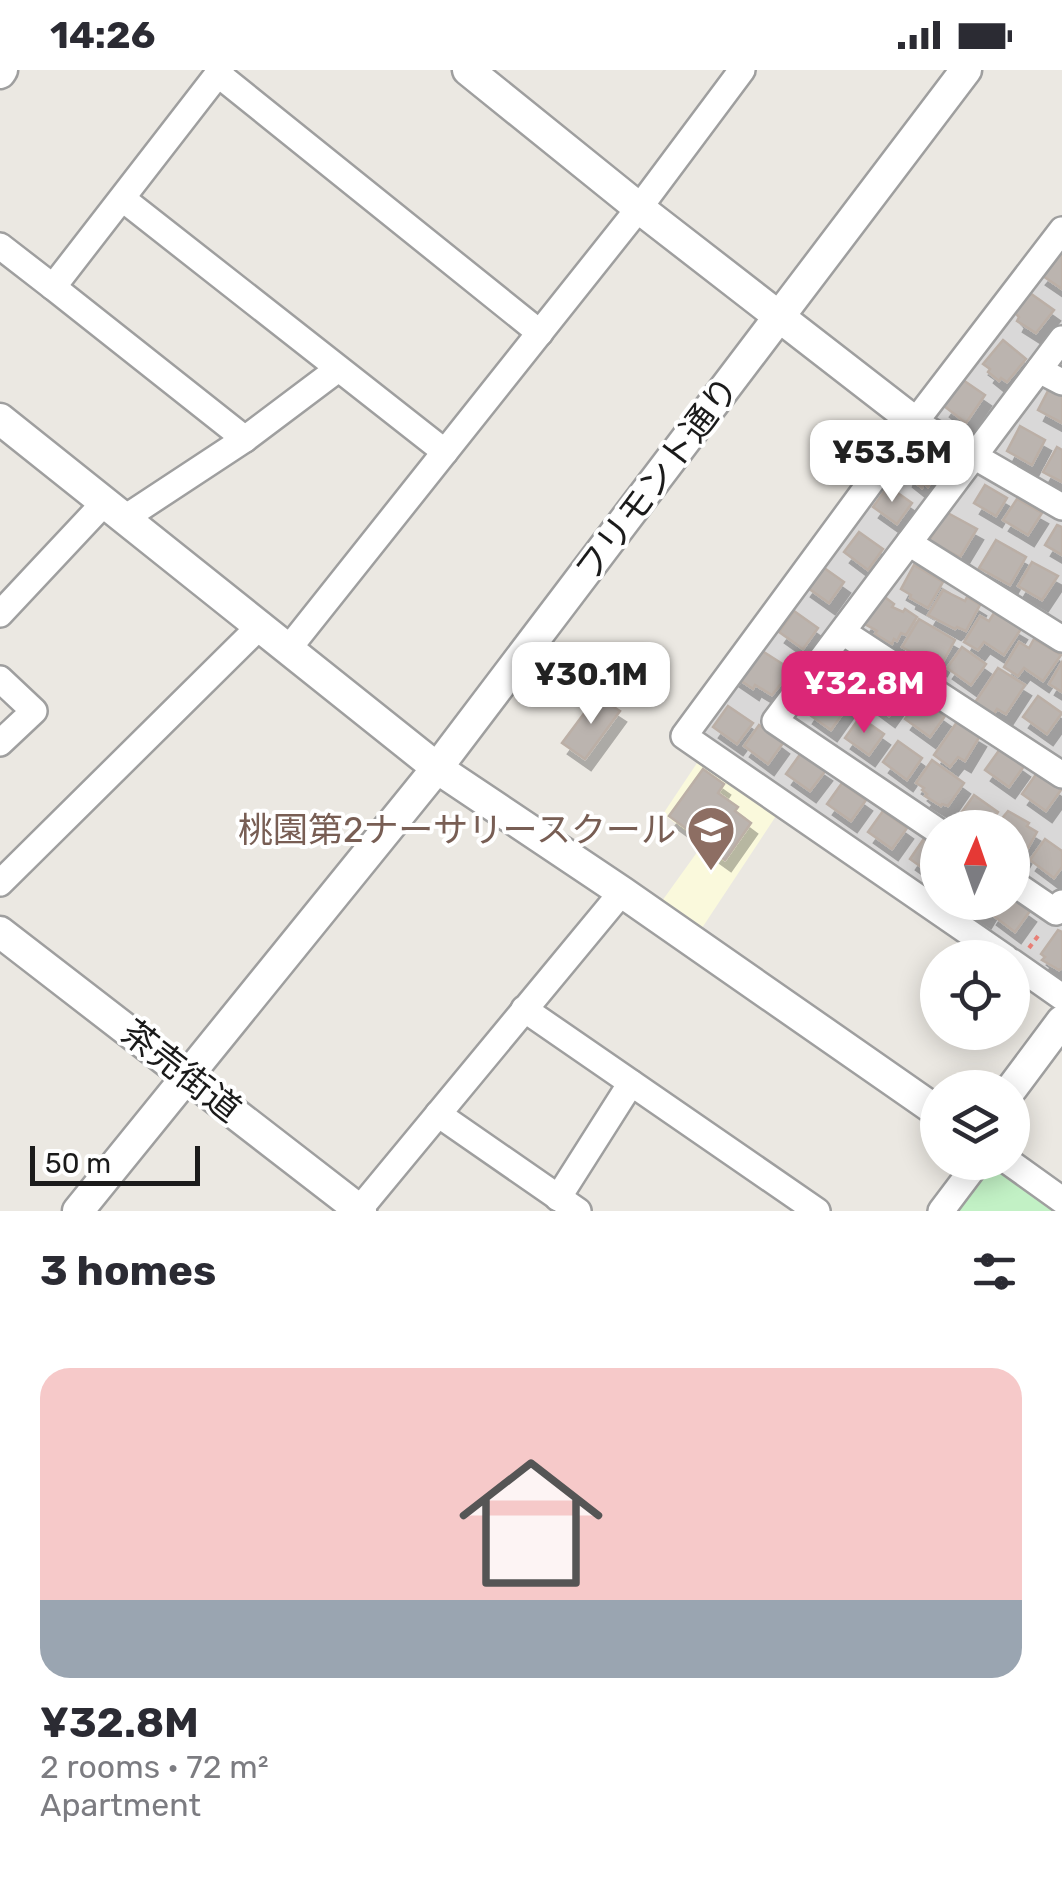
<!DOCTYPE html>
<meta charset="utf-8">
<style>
body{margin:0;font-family:Rubik,"Noto Sans JP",sans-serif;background:#f2f2f3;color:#2b2b33;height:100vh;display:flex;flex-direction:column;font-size:38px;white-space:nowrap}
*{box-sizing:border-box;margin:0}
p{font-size:32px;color:#7c7c81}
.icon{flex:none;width:55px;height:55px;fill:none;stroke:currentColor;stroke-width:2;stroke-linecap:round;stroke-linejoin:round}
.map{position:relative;height:1141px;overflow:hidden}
.drawer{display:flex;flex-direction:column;background:#fff;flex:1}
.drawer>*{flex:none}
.needle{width:65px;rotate:2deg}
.controls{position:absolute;left:920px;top:740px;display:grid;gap:20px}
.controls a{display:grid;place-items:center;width:110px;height:110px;border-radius:50%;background:#fff;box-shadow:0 5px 25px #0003;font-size:50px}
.scale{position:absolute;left:30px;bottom:25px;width:170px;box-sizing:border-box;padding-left:10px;border:5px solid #1b1b1b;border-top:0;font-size:28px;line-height:35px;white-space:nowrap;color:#1b1b1b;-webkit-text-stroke:8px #fff;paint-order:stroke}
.price{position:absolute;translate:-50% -85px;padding:0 22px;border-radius:20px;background:#fff;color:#222;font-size:32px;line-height:65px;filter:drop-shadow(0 2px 5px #0008)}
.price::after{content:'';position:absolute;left:50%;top:60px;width:30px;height:22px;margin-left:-15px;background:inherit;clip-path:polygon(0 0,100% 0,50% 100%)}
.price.active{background:#db2777;color:#fff}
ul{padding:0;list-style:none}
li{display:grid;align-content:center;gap:20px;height:530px;padding:0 40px}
li span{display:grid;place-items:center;height:310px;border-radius:30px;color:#555}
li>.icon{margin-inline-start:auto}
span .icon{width:180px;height:180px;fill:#fffc;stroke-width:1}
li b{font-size:42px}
h2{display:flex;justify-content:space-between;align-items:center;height:120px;padding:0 40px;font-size:42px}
.status{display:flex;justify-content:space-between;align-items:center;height:70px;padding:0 50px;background:#fff;direction:ltr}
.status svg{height:28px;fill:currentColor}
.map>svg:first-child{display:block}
</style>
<div class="status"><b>14:26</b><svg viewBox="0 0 49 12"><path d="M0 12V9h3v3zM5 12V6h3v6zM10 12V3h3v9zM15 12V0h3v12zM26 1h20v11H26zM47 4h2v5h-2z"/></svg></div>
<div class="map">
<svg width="1062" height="1141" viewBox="0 0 1062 1141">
<defs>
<filter id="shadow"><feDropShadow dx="6" dy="11" stdDeviation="0" flood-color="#0004"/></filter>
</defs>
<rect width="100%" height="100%" fill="#ebe8e2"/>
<path fill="#d9d8d8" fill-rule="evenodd" d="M1062,160V927L684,666ZM938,758H1012V832H938Z"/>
<polygon fill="#faf9dc" points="697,693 776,746 702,858 662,831 703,774 663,744"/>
<polygon fill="#c2f1c5" points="978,1093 1009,1093 1062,1141 941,1141"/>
<g fill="#bbb4af" stroke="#bbafa6" stroke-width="2.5" filter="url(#shadow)">
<polygon points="1062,179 1062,219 1040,204"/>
<polygon points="1030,223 1054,240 1036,263 1017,251 1019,247 1015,243"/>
<polygon points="1003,270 1026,289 1007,312 1001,308 999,311 988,302 990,299 983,294"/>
<polygon points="963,310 985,325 966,353 944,336"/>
<polygon points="1050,317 1062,324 1062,353 1038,340"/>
<polygon points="1020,356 1045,370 1032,395 1007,381"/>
<polygon points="922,377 944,392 928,417 924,413 922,418 907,406 908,403 905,400"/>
<polygon points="1057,377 1062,380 1062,412 1043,402"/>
<polygon points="985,415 1007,428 996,446 974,433"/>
<polygon points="888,416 912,433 897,454 873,437"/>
<polygon points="1017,429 1042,443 1028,465 1003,450"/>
<polygon points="946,442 977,459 960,487 929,471"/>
<polygon points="1057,455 1062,457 1062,485 1045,475"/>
<polygon points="859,462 883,479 868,500 844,482"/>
<polygon points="996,470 1026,487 1010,515 979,498"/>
<polygon points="1032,492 1058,506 1042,530 1018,516"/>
<polygon points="820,495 844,512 829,533 805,516"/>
<polygon points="914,495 943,512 928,538 910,528 911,525 901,519"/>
<polygon points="943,520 965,531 967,527 980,535 966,561 957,557 955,559 928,545"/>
<polygon points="882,525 894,534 892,537 903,542 905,539 917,547 906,565 901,563 897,571 894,569 892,574 875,564 877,561 863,553"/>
<polygon points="794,541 818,558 803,579 779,562"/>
<polygon points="994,543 1021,559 1004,585 984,572 978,580 964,572 980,546 989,551"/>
<polygon points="919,549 955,570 941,595 927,586 924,589 902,577"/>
<polygon points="1034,569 1061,585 1043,611 1024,598 1018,606 1004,597 1019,572 1029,578"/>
<polygon points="756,577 792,600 772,625 755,615 753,619 734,606"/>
<polygon points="962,577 986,594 971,615 947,598"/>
<polygon points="852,586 876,603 861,625 837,607"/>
<polygon points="1062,592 1062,622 1049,614"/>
<polygon points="998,598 1025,615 1006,644 997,639 992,647 974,634"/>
<polygon points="880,604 894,614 892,618 904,625 889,646 870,632 867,635 860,631"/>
<polygon points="824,617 848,636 831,660 807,643"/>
<polygon points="597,626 620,641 585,689 562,673"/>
<polygon points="1038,626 1062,643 1047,664 1023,647"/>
<polygon points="920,628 945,646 930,667 905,649"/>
<polygon points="728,636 753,653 737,674 713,657"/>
<polygon points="860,647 884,664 869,685 845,668"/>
<polygon points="957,652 980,666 965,691 958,687 950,697 934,685"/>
<polygon points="759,655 783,673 768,694 744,676"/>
<polygon points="898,671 922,688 907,710 883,692"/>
<polygon points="1000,679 1024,696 1009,717 985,700"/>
<polygon points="801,683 826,700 810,721 786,704"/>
<polygon points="932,690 964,713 948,736 942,734 941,736 925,726 927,724 922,720 924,718 916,713"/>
<polygon points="703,699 724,714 718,723 738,737 735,741 751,753 725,790 704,775 714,761 699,751 691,762 669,746"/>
<polygon points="1037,703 1061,720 1046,741 1022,724"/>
<polygon points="842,713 866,730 851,751 827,734"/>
<polygon points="974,725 998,742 987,758 975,758 959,746"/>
<polygon points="883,741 907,758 892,779 868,762"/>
<polygon points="1008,741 1029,753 1027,756 1037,762 1023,787 1018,784 1016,788 1012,786 1012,758 994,758"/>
<polygon points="925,767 938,777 938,801 934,806 910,789"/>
<polygon points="1045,769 1062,781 1062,797 1054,808 1030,790"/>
<polygon points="1012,828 1030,841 1015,862 991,844 999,832 1012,832"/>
<polygon points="967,832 994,832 985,847 969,837 971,835"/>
<polygon points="1058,860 1062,862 1062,898 1059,900 1042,890 1045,887 1041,884"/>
</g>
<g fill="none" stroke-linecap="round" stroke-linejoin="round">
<g stroke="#9f9f9f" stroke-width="30">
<g id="minor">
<polyline points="218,4 540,263"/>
<polyline points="123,129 445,382"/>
<polyline points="0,176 53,217 221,0"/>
<polyline points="53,217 245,369"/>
<polyline points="1039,300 1062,312"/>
<polyline points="915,352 1062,437"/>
<polyline points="125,448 245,369 338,299"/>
<polyline points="909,473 1062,569"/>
<polyline points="0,544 105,432"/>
<polyline points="843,562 1062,705"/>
<polyline points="289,578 639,138 742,0"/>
<polyline points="0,609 34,641 0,673"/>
<polyline points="938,761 775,651 1062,269"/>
<polyline points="1012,812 1056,842 1062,833"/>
<polyline points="0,813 261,555"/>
<polyline points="1006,888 684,666 915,352 1062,160"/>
<polyline points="1012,892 1062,927"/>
<polyline points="524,939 817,1141"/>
<polyline points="438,1044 578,1141"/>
<polyline points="1009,1092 1062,1130"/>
<polyline points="558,1128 631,1013"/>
<polyline points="358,1141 622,822"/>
<polyline points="941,1141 978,1092"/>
</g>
</g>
<g stroke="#9f9f9f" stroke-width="35">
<g id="tertiary">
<polyline points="468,0 639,138 915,352"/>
<polyline points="0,3 2,0"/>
<polyline points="0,349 437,698 622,822 938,1042"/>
<polyline points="0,862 361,1141"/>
<polyline points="1012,1018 1062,951"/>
<polyline points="78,1141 437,698 966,0"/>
</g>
</g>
<polyline stroke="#e87f76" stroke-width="4" stroke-dasharray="5 5" stroke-linecap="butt" points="1029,878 1041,862"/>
<use href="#minor" stroke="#fff" stroke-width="25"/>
<use href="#tertiary" stroke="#fff" stroke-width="30"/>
</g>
<defs>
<g id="school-pin" transform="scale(2.5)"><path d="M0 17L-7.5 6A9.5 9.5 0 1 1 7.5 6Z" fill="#8d6e63" stroke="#fff"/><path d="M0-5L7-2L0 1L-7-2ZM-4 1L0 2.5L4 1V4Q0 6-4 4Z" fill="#fff"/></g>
</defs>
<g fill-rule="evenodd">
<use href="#school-pin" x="711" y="760"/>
</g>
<g text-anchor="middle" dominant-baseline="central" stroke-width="8" stroke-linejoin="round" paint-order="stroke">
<g font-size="35" fill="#1b1b1b" stroke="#fff">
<text transform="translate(657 409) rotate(-53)">フリモント通り</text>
<text transform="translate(181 1001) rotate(38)">茶売街道</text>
</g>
<g font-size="35" fill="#785e54" stroke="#fff" text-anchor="end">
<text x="676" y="760">桃園第2ナーサリースクール</text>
</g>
</g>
</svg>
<div class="controls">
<a><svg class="needle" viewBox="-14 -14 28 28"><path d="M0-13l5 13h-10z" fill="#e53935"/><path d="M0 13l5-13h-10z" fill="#7c7c81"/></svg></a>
<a><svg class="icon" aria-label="locate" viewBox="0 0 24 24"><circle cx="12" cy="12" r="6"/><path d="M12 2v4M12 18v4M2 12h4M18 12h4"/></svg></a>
<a><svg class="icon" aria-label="layers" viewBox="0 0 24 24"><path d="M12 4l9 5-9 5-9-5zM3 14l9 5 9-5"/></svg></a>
</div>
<div class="scale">50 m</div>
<b class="price" style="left:892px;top:435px">¥53.5M</b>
<b class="price" style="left:591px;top:657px">¥30.1M</b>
<b class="price active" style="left:864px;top:666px">¥32.8M</b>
</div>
<section class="drawer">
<h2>3 homes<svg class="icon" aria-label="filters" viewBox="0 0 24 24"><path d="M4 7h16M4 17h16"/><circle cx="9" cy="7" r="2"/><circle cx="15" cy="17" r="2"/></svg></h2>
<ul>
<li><span style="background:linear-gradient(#f6c9c9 75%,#9aa5b1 0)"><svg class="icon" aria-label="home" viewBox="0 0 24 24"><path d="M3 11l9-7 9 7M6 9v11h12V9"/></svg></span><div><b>¥32.8M</b><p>2 rooms · 72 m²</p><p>Apartment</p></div></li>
</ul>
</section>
